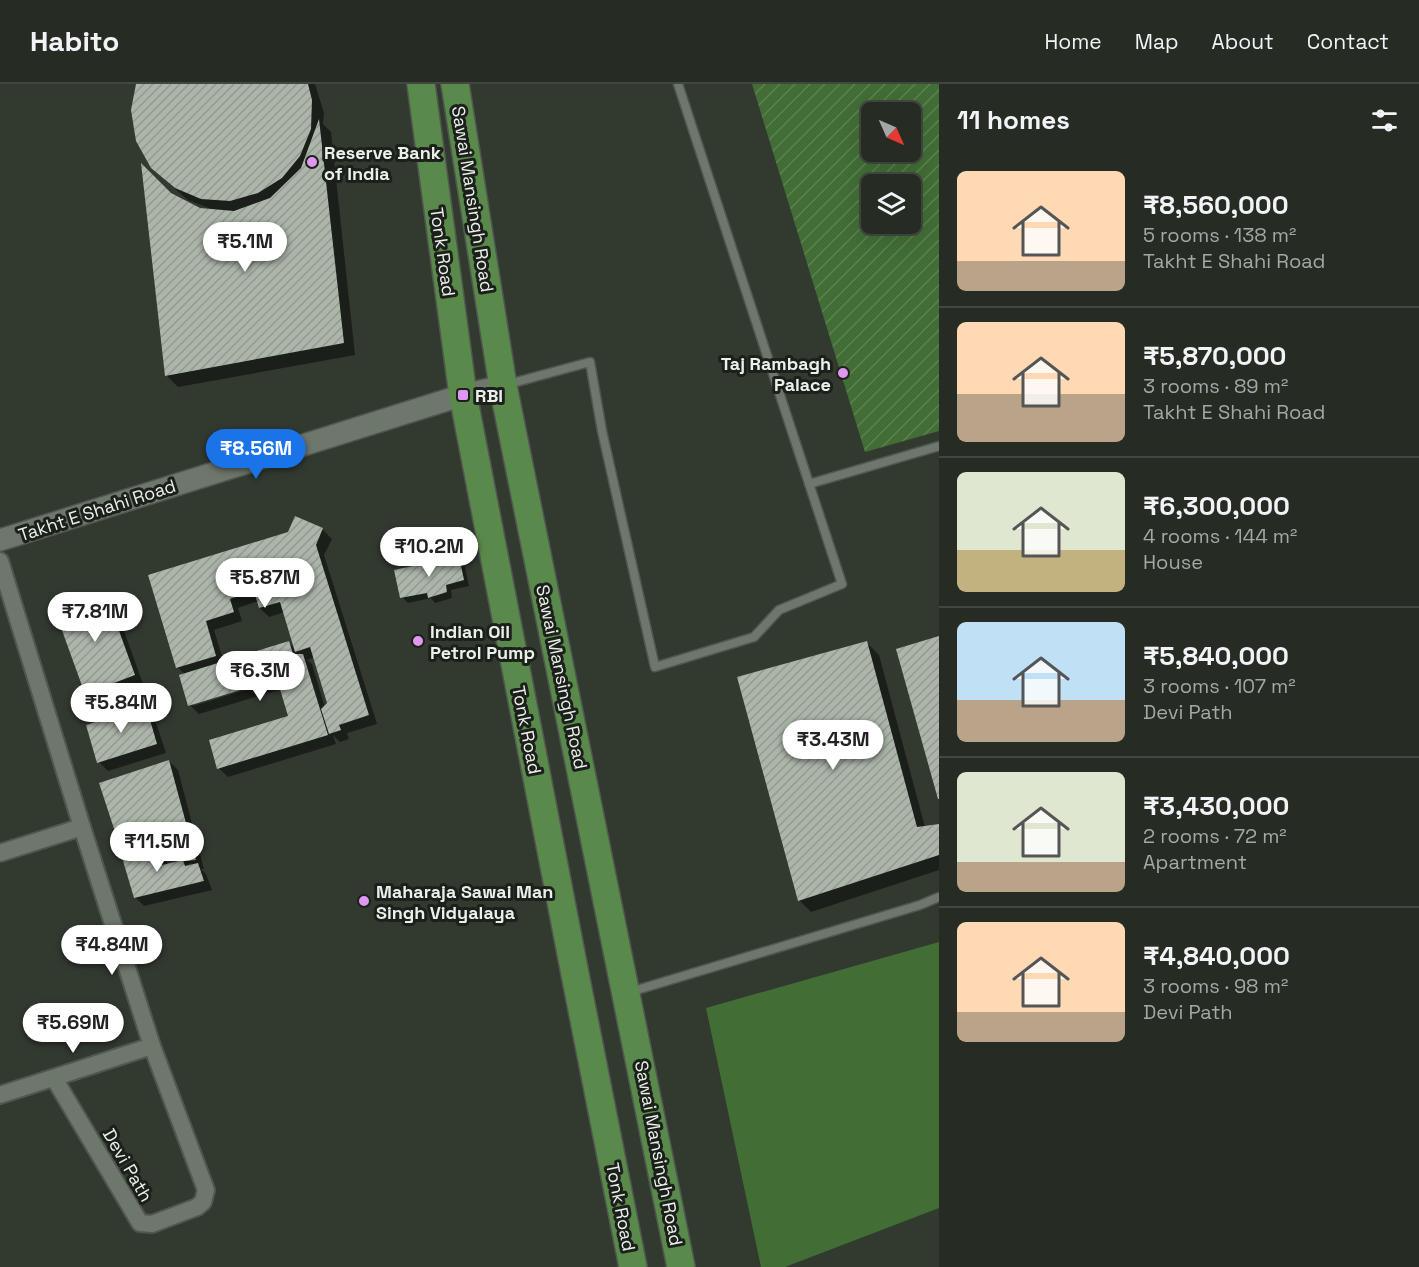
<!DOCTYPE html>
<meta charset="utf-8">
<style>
body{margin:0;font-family:"Space Grotesk",sans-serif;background:#2e342c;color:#f1f3f6;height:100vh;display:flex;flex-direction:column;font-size:22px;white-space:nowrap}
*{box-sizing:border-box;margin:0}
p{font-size:20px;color:#a4a7a6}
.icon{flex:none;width:33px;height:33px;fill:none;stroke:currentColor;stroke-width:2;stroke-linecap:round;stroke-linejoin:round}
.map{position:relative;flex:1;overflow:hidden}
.drawer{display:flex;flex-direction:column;background:#262c24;width:480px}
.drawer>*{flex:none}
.needle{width:39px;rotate:135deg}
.fabs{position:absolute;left:861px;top:18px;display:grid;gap:12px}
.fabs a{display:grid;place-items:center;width:60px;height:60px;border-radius:9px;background:#262c24;box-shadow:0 6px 24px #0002,0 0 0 2px #424841;font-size:30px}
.price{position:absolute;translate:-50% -51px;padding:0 14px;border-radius:21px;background:#fff;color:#222;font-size:20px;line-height:39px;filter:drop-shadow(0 2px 3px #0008)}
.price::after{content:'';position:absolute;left:50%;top:36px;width:18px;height:14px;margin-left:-9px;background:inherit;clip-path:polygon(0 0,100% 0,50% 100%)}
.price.current{background:#1a73e8;color:#fff}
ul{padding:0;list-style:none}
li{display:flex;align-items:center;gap:18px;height:150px;padding:0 18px}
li+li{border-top:2px solid #424841}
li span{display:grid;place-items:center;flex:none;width:168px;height:120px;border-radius:9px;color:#555}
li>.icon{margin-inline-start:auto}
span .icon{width:72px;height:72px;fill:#fffc;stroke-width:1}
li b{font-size:26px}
h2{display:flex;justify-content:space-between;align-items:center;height:72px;padding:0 18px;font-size:26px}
header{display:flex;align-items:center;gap:36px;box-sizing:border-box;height:84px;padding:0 30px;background:#262c24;border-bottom:2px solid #424841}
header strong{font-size:28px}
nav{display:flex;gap:33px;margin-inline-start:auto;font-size:21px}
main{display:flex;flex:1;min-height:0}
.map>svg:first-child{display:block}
</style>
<header>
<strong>Habito</strong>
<nav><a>Home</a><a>Map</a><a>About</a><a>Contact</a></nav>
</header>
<main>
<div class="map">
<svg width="939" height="1183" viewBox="0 0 939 1183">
<defs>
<pattern id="garden-furrows" width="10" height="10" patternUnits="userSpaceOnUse" patternTransform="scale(1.5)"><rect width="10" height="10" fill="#426d35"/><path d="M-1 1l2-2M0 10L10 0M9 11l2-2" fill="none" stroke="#5d8252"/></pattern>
<pattern id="building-hatch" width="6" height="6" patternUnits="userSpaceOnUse" patternTransform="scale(1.5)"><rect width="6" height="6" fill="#abb5a9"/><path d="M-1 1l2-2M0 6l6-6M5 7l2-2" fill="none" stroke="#929a90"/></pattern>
</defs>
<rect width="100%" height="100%" fill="#323a30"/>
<polygon fill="#426d35" points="939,858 939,1124 785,1183 761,1183 706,924"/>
<path fill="url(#garden-furrows)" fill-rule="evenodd" d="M752,0H939V347L865,368ZM872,28H910V68H872ZM872,100H910V140H872Z"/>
<g fill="#0007" fill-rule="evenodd">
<polygon points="137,0 315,0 324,29 323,40 331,48 355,271 178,303 166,291 170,110 199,126 214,126 188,116 165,96"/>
<path d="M296,434L323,446L332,455L324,471L377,640L347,649L349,655L340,658L333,651L336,660L228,693L219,684L290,633L282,605L199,630L190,621L185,590L178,584L150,492L289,449ZM258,517L260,524L269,533L285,528L296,566L289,559L224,579L214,546L242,537L238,524ZM315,573L329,620L325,624L312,580L307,576ZM284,591L285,594L193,622V619Z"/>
<polygon points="459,473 464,479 469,502 451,506 452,514 435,519 431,514 408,519 402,513"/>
<polygon points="105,510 114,519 143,600 95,618 86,609"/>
<polygon points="867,559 879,571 925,743 939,741 939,786 811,828 799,816"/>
<polygon points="145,624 154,633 166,669 108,687 99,678"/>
<path d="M169,677L178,686L204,785H201L206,790L212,806L144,822L135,813L127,771L122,766ZM174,763L177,773L181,778L168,781L166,773L160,767ZM191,779L194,782L183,784Z"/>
</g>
<g fill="url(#building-hatch)">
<polygon points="136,0 308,0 312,16 311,45 300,72 282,94 258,109 230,117 201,115 175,104 151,84 136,57 131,26"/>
<polygon points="319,35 344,259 165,292 141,79 171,109 200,124 234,127 270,114 301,84"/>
<polygon points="295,432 323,444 316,461 369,631 339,641 341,646 329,650 321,625 327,619 310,563 295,568 280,518 259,524 254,507 230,515 234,528 206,537 216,572 176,584 148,491 288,448"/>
<polygon points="459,472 464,496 446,501 447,508 428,514 427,509 400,514 394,486"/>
<polygon points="105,508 135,591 85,610 55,527"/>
<polygon points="939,552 939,715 938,715 896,565"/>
<polygon points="289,557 293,570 303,570 328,651 217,685 209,656 288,632 277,595 188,622 179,591"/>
<polygon points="867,557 917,743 939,740 939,771 798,817 737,593"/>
<polygon points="146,622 157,660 97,679 86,641"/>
<polygon points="169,676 196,776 187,777 184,769 175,774 169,754 121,766 99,699"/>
<polygon points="158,762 162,781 183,776 185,782 198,779 204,797 134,814 121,770"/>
</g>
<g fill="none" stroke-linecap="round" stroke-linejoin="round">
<g stroke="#50574f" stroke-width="11">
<g id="service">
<polyline points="505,301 590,278 602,347 655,583 754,553 779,526 842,500 678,0"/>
<polyline points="809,400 939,362"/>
<polyline points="630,908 920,821 939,813"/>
</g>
</g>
<g stroke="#50574f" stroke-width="20">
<g id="minor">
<polyline points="0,477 82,743 152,962 206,1106 203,1118 197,1123 152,1140 140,1139 54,994"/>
<polyline points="0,769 82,743"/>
<polyline points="0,1011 152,962"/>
</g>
</g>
<g stroke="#50574f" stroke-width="24">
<polyline id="tertiary" points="0,456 463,311 503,302"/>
</g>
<g stroke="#50574f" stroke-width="30">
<g id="primary">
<polyline points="421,0 463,311 575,890 633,1183"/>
<polyline points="455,0 503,302 681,1183"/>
</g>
</g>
<use href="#service" stroke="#6e776b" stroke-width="8"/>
<use href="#minor" stroke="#6e776b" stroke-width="16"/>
<use href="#tertiary" stroke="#6e776b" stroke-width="21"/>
<use href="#primary" stroke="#5a8a4b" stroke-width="27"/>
</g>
<g fill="#df98f2" stroke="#1c201b" stroke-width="2">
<circle cx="312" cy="78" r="6"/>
<circle cx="843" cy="289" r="6"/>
<rect x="457" y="305" width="12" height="12" rx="3"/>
<circle cx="418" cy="557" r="6"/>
<circle cx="364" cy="817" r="6"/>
</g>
<g text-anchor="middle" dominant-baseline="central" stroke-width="6" stroke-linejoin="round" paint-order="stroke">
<g font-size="18" font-weight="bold" fill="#ebf1ea" stroke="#1c201b" text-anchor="start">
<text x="324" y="68">Reserve Bank<tspan x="324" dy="21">of India</tspan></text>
<text x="831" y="279" text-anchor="end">Taj Rambagh<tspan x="831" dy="21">Palace</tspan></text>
<text x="475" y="311">RBI</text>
<text x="430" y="547">Indian Oil<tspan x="430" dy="21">Petrol Pump</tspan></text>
<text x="376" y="807">Maharaja Sawai Man<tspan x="376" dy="21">Singh Vidyalaya</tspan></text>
</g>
<g font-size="18" fill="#ebf1ea" stroke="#1c201b">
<text transform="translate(473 115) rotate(81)">Sawai Mansingh Road</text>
<text transform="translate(443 168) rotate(82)">Tonk Road</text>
<text transform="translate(97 426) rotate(-18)">Takht E Shahi Road</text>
<text transform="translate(562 593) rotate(78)">Sawai Mansingh Road</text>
<text transform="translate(527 646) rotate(79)">Tonk Road</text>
<text transform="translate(659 1069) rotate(79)">Sawai Mansingh Road</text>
<text transform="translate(128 1081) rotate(60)">Devi Path</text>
<text transform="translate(621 1123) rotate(79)">Tonk Road</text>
</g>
</g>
</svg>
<div class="fabs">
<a><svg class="needle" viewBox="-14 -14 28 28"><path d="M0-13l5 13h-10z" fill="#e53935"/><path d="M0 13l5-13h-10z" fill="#a4a7a6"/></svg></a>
<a><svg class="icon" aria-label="layers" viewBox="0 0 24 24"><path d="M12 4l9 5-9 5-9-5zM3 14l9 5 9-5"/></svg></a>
</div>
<b class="price" style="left:245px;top:189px">₹5.1M</b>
<b class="price current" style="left:256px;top:396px">₹8.56M</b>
<b class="price" style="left:429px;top:494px">₹10.2M</b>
<b class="price" style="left:265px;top:525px">₹5.87M</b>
<b class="price" style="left:95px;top:559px">₹7.81M</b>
<b class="price" style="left:260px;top:618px">₹6.3M</b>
<b class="price" style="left:121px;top:650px">₹5.84M</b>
<b class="price" style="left:833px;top:687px">₹3.43M</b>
<b class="price" style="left:157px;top:789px">₹11.5M</b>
<b class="price" style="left:112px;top:892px">₹4.84M</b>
<b class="price" style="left:73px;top:970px">₹5.69M</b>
</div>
<section class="drawer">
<h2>11 homes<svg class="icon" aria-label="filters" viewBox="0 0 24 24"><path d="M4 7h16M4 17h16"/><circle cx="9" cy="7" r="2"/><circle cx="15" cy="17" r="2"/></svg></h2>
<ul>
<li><span style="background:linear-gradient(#ffd9b3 75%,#b9a48a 0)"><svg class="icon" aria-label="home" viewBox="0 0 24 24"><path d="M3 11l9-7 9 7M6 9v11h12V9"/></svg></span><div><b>₹8,560,000</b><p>5 rooms · 138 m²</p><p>Takht E Shahi Road</p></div></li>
<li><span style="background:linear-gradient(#ffd9b3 60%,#b9a48a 0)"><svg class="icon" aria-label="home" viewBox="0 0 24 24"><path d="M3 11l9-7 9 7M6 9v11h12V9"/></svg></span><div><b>₹5,870,000</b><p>3 rooms · 89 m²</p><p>Takht E Shahi Road</p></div></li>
<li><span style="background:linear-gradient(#dfe7d0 65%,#c2b280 0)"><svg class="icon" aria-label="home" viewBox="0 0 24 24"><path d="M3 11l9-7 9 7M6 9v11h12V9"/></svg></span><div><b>₹6,300,000</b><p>4 rooms · 144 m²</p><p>House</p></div></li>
<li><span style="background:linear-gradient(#bfe0f5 65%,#b9a48a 0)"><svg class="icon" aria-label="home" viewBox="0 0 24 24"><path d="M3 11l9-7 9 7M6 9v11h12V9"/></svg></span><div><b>₹5,840,000</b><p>3 rooms · 107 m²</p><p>Devi Path</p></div></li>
<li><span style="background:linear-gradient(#dfe7d0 75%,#b9a48a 0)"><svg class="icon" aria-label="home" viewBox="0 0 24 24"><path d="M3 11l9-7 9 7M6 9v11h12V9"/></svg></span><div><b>₹3,430,000</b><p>2 rooms · 72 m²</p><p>Apartment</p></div></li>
<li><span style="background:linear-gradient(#ffd9b3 75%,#b9a48a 0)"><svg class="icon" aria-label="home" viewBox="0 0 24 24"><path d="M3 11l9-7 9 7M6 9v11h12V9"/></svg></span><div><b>₹4,840,000</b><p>3 rooms · 98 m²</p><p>Devi Path</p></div></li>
</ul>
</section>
</main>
